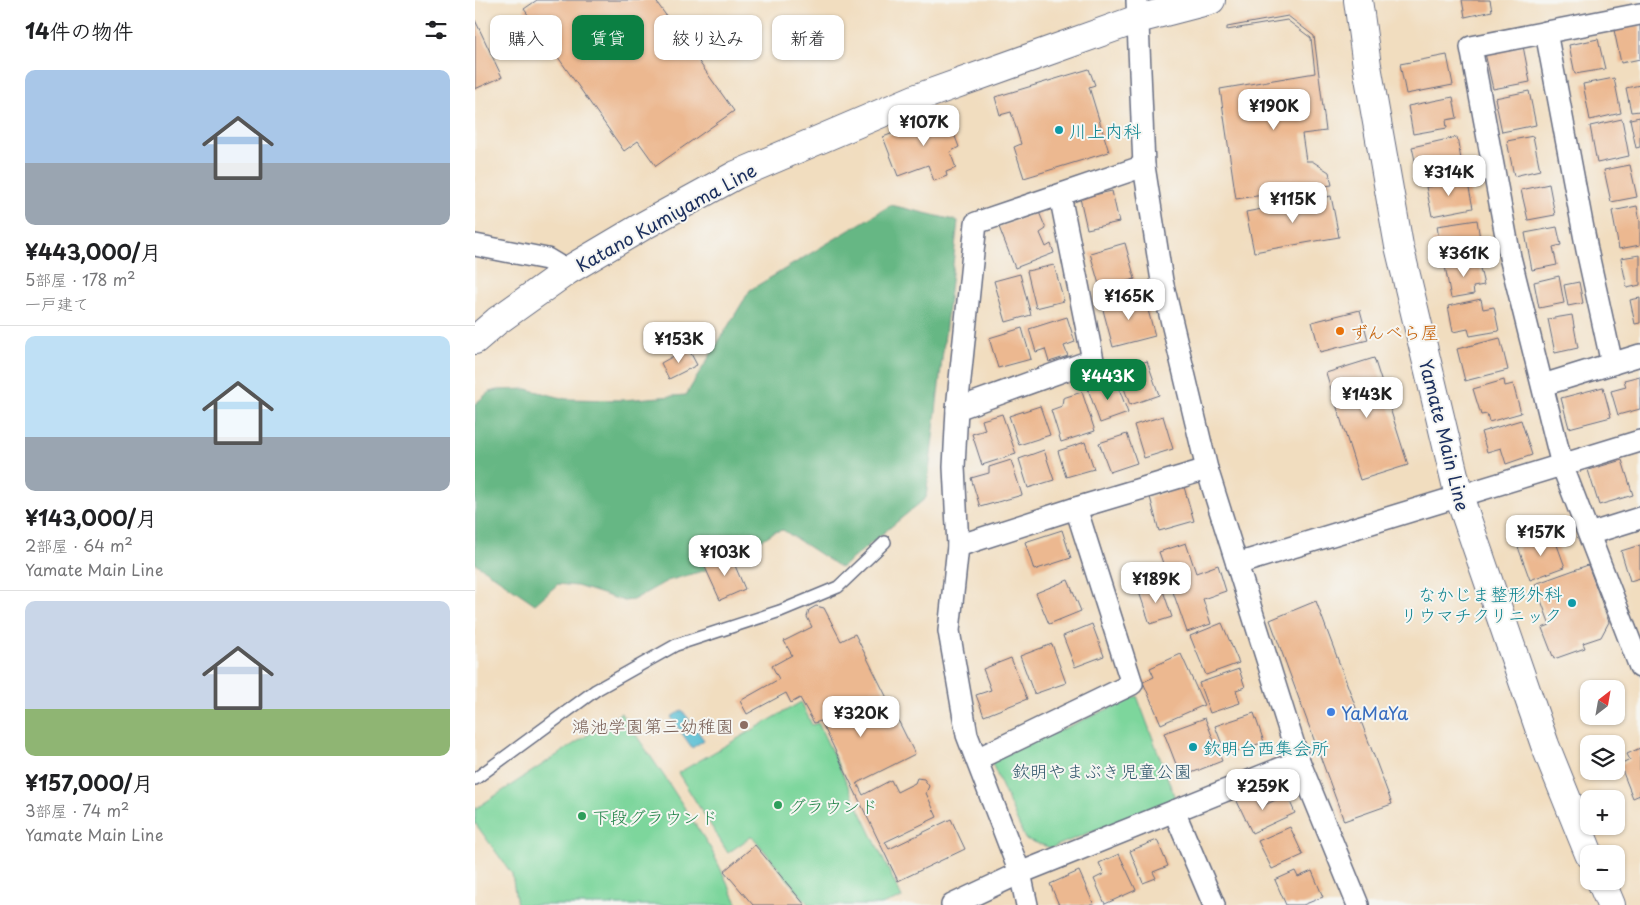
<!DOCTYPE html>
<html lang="ja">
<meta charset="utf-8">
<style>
body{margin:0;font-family:"Playpen Sans","Klee One",sans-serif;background:#f2f2f2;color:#202124;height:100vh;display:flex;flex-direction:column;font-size:19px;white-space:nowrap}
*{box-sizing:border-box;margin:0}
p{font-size:16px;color:#757577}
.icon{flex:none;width:28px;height:28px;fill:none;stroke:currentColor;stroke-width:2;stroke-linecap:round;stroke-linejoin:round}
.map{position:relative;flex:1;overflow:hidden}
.details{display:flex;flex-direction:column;background:#fff;width:475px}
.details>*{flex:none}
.top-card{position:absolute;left:15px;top:15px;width:475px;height:45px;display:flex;gap:10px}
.needle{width:32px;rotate:31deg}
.buttons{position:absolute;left:1105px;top:680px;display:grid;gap:10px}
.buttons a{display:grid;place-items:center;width:45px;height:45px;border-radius:10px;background:#fff;box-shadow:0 1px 4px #0004;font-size:25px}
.price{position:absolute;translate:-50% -42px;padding:0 11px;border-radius:10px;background:#fff;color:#222;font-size:16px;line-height:32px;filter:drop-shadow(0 1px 2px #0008)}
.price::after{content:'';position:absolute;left:50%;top:30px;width:15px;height:11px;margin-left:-8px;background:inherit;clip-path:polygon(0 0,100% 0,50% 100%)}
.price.active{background:#0b8043;color:#fff}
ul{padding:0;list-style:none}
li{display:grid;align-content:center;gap:10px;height:265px;padding:0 25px}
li+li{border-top:1px solid #e0e0e0}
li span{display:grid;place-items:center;height:155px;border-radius:10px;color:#555}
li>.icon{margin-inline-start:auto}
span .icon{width:90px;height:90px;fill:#fffc;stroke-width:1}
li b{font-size:21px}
h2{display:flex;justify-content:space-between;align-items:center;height:60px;padding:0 25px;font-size:21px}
.chip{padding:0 18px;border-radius:10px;background:#fff;box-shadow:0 1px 4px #0004;font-size:18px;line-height:45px}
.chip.active{background:#0b8043;color:#fff}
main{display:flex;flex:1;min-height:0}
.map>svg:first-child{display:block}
</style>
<main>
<section class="details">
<h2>14件の物件<svg class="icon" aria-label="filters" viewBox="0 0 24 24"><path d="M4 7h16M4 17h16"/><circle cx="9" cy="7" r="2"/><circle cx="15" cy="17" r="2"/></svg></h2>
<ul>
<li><span style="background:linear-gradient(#a9c7e8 60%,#9aa5b1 0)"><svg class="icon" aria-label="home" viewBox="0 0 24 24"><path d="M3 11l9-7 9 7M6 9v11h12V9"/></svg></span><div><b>¥443,000/月</b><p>5部屋 · 178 m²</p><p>一戸建て</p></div></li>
<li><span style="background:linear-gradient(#bfe0f5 65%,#9aa5b1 0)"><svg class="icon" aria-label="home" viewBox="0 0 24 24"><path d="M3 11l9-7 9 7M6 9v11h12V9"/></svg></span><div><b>¥143,000/月</b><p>2部屋 · 64 m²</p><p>Yamate Main Line</p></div></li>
<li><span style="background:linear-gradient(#c9d6e8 70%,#8fb573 0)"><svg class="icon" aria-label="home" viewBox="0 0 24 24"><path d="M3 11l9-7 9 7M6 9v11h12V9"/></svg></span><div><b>¥157,000/月</b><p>3部屋 · 74 m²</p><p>Yamate Main Line</p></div></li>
</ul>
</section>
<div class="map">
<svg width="1165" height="905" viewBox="0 0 1165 905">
<rect width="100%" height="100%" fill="#f6f6f2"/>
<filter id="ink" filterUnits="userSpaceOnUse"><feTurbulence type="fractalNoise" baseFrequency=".02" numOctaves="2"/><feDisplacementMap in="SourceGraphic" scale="10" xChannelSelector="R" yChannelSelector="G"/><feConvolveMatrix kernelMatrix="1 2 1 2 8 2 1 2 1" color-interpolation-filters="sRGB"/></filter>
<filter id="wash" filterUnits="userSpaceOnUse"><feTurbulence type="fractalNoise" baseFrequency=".0096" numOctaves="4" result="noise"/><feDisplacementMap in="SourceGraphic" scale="20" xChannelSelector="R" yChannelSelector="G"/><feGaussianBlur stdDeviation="1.12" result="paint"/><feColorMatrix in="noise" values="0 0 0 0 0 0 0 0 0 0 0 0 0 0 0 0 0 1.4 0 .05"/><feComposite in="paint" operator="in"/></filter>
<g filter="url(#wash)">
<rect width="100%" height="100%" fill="#f1ddbf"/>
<g fill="#7dd69c" stroke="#4c827d">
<polygon points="662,696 700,798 576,848 550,839 516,761"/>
<polygon points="326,702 337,725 343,723 427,898 406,905 334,905 277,836 253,853 203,773"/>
<polygon points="146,713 191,779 236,849 263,905 42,905 37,874 0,823 0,809"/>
</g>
<polygon fill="#66b784" stroke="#407371" points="416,205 483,221 451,498 366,568 308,530 299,532 249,565 192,581 158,600 149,601 102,586 83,584 60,604 0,563 0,404 14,392 23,390 52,389 91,399 148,400 211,395 275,290"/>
<polygon fill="#56bed3" stroke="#387698" points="207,710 229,740 217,748 196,717"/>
<g id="blocks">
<g fill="#ecb890">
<polygon points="62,0 180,0 259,111 181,166 163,141 149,151 49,9"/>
<polygon points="987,0 1015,0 1017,11 990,17"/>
<polygon points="813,16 839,36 851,131 827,134 831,161 837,161 854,172 857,185 761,199 745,89 840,73 836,38 812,20 752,30 752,27"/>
<polygon points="0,20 27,77 0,89"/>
<polygon points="1165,25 1165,59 1146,63 1139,30"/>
<polygon points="1123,39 1130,69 1100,74 1094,45"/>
<polygon points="1048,46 1055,82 1018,89 1010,53"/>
<polygon points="972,55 978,85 931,94 925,64"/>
<polygon points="614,69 620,85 614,87 634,152 549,178 539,147 546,144 536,112 525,115 520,97"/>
<polygon points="1139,78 1146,113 1115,120 1108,84"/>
<polygon points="1165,85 1165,111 1156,112 1151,88"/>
<polygon points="1054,91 1061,125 1027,132 1020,98"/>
<polygon points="978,97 982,118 971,120 972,128 938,134 933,106"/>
<polygon points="471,113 484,147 475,152 481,168 471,172 472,176 459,181 453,165 423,176 408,137"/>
<polygon points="1165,117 1165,147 1161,148 1155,119"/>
<polygon points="1147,119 1154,156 1122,163 1115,126"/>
<polygon points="1058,136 1065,170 1039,176 1032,141"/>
<polygon points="982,137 987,165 943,174 937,147"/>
<polygon points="1155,165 1162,197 1136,202 1129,170"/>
<polygon points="992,179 998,208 957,216 951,187"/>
<polygon points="1074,184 1080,215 1053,220 1046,190"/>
<polygon points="637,191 644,222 612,229 605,198"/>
<polygon points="856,196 864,237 779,252 771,212"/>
<polygon points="1162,206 1165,221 1165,245 1144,249 1137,211"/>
<polygon points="564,212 571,229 565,233 571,247 576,244 579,253 540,268 524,227"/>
<polygon points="1002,220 1008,257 981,261 979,249 971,250 972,259 960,261 957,240 964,239 962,226"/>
<polygon points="1082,227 1086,245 1078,247 1082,265 1057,270 1050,233"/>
<polygon points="650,243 660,279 625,288 615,253"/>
<polygon points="1165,255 1165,285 1152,288 1146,258"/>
<polygon points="1003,260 1009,285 998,287 999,294 976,298 970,266"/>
<polygon points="579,265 589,301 561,308 552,271"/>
<polygon points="545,274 556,315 531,322 519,281"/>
<polygon points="1084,276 1089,303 1064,308 1059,282"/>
<polygon points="1104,282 1108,303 1093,306 1089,285"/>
<polygon points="669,295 680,336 638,347 627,306"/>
<polygon points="1165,298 1165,323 1160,324 1155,300"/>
<polygon points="1006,299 1008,309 1019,307 1024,331 995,336 993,329 978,332 973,306"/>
<polygon points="885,310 893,340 845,352 837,322"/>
<polygon points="1097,315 1103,348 1080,353 1073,319"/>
<polygon points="592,317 600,342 589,346 593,356 574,362 570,349 561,352 554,329"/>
<polygon points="547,328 556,359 523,368 514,338"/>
<polygon points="1025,338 1033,370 990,381 982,349"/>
<polygon points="213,348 222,365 194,379 186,363"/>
<polygon points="899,358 933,465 885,480 851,373"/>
<polygon points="672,361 684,395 655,405 643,371"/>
<polygon points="1165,376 1165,409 1143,415 1136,391 1151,387 1149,380"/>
<polygon points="641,380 653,413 625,423 613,389"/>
<polygon points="1029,380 1030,386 1038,384 1046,413 1014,422 1012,414 1006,415 998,389"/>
<polygon points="1128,387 1136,417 1094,428 1086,398"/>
<polygon points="607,392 620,431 586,442 576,410 587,406 588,398"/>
<polygon points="565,406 575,435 544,445 534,416"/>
<polygon points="527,414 541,454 507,465 497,434 510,430 507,420"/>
<polygon points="688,416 698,449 669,458 659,425"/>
<polygon points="1046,420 1057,455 1031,464 1026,448 1012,452 1006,432"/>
<polygon points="652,434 662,463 635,472 624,443"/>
<polygon points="610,442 619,469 591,477 583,451"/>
<polygon points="569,450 579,480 553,488 544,459"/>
<polygon points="536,460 547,495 505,507 496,478 514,473 514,467"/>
<polygon points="1147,460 1158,495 1124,505 1113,470"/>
<polygon points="709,487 719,521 684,531 675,497"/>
<polygon points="587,530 596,558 559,570 550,542"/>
<polygon points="1078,534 1090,567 1055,580 1043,547"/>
<polygon points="711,543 721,573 743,565 751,591 728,599 736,624 712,632 684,552"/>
<polygon points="1165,545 1165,578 1155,581 1146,551"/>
<polygon points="255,554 270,589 245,600 229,565"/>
<polygon points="1113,565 1134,622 1126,637 1108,643 1110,648 1079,659 1067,628 1075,625 1060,584"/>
<polygon points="593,580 606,611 574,624 561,593"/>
<polygon points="686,585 697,617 675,624 664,592"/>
<polygon points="841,601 917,804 869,821 795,620"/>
<polygon points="341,606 349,608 366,641 380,634 440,754 382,783 388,795 416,780 422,792 440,783 442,778 449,779 454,786 451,793 462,817 410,842 414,849 476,819 490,849 423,881 346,721 339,723 325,698 316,703 311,693 272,714 265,701 304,679 297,666 317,655 309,641 337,627 332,617 334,610"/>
<polygon points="747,623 764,663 731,675 715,636"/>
<polygon points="617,624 629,656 600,667 588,636"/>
<polygon points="577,644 591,683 559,694 545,656"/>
<polygon points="706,654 729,705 686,724 668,682 679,677 675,668"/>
<polygon points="536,658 552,699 509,716 501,695 516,690 508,669"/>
<polygon points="764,669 770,687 761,690 765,703 735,713 724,683"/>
<polygon points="779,713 789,742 751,755 740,726"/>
<polygon points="730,718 747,761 706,777 689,733"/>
<polygon points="1165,748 1165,795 1158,798 1145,765 1155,760 1152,754"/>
<polygon points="777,789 785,807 812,795 820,813 777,833 760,797"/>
<polygon points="815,827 828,855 797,869 783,841"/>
<polygon points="682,840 693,866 678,872 681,878 668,883 655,851"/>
<polygon points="280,845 330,905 278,905 249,871"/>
<polygon points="644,854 661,890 630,904 619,879 629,874 624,863"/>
<polygon points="604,871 619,905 584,905 575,884"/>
<polygon points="820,871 823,877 837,871 848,897 828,905 811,905 800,880"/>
</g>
</g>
</g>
<g filter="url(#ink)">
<use href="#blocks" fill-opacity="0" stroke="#666c80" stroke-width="1"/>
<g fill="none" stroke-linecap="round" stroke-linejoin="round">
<g stroke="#666c80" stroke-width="14">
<polyline id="service" points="0,779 121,690 201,645 305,611 363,587 410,542"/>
</g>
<g stroke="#666c80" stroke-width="24">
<g id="minor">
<polyline points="662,0 669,166 687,281 732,469 824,761 883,905"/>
<polyline points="1165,14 996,47 1035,257 1087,465 1165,667"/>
<polyline points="1071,32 1112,250 1137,364"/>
<polyline points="0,245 72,259 92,271"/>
<polyline points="1068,385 1165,355"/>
<polyline points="482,409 618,360 585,195"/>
<polyline points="1114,534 1165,518"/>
<polyline points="483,546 601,508 732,469"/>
<polyline points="762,564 1165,441"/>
<polyline points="502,759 657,684 601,508"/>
<polyline points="699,811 739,905"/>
<polyline points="477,905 545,873 824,761"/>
<polyline points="552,905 545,873 492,735 474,631 483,546 479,467 482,409 501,223 669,166"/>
</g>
</g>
<g stroke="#666c80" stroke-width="30">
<g id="tertiary">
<polyline points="883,0 892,66 924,246 984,496 1070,745 1114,854"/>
<polyline points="1126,881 1136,905"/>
</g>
</g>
<g stroke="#666c80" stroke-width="30">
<polyline id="secondary" points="0,340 22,321 92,271 168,226 261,175 442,98 663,19 736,0"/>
</g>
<use href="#service" stroke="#fff" stroke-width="11"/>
<use href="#minor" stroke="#fff" stroke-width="21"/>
<use href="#tertiary" stroke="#fff" stroke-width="28"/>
<use href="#secondary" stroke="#fff" stroke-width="28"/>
</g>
</g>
<g fill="#0f9aa8" stroke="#f6f6f2" stroke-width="2">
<circle cx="584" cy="130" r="5"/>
<circle cx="1097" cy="603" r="5"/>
<circle cx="718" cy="747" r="5"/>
</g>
<circle fill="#e8710a" stroke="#f6f6f2" stroke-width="2" cx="865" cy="331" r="5"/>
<circle fill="#3f7fe0" stroke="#f6f6f2" stroke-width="2" cx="856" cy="712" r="5"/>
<circle fill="#8d6e63" stroke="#f6f6f2" stroke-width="2" cx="269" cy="725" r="5"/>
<g fill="#2e9e5b" stroke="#f6f6f2" stroke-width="2">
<circle cx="303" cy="805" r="5"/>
<circle cx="107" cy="816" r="5"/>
</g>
<g text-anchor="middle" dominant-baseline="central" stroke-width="4" stroke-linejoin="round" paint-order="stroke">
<g font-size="18" fill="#0d838f" stroke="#f6f6f2" text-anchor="start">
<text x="594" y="130">川上内科</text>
<text x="1087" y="593" text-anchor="end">なかじま整形外科<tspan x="1087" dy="21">リウマチクリニック</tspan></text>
<text x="728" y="747">欽明台西集会所</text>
</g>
<g font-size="18" fill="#1b2f5e" stroke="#f6f6f2">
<text transform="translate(191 217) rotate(-29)">Katano Kumiyama Line</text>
<text transform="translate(970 435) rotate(76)">Yamate Main Line</text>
</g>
<g font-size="18" fill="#c56008" stroke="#f6f6f2" text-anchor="start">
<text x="875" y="331">ずんべら屋</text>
</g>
<g font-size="18" fill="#366cbe" stroke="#f6f6f2" text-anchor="start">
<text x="866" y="712">YaMaYa</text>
</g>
<g font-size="18" fill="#785e54" stroke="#f6f6f2" text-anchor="end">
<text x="259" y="725">鴻池学園第三幼稚園</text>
</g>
<g font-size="18" fill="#34596e" stroke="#f6f6f2">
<text x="627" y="770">欽明やまぶき児童公園</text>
</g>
<g font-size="18" fill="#27864d" stroke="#f6f6f2" text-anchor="start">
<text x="313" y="805">グラウンド</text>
<text x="117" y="816">下段グラウンド</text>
</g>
</g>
</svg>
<div class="buttons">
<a><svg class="needle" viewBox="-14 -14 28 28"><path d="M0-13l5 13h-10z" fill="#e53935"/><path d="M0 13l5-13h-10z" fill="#757577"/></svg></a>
<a><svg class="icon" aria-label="layers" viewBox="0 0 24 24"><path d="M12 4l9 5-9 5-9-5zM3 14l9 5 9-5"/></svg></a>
<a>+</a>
<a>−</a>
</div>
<b class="price" style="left:799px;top:131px">¥190K</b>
<b class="price" style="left:449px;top:147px">¥107K</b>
<b class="price" style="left:974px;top:197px">¥314K</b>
<b class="price" style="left:818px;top:224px">¥115K</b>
<b class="price" style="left:989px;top:278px">¥361K</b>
<b class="price" style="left:654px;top:321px">¥165K</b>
<b class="price" style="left:204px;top:364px">¥153K</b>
<b class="price active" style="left:633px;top:401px">¥443K</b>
<b class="price" style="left:892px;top:419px">¥143K</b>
<b class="price" style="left:1066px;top:557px">¥157K</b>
<b class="price" style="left:250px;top:577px">¥103K</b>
<b class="price" style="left:681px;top:604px">¥189K</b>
<b class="price" style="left:386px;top:738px">¥320K</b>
<b class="price" style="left:788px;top:811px">¥259K</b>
<div class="top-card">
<a class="chip">購入</a>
<a class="chip active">賃貸</a>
<a class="chip">絞り込み</a>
<a class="chip">新着</a>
</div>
</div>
</main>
